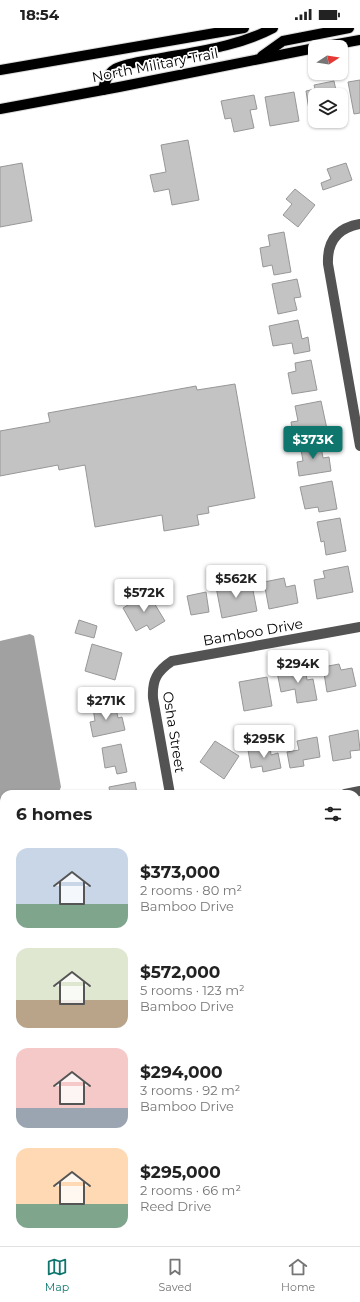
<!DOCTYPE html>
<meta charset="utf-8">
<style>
body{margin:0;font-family:Montserrat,sans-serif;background:#f2f2f2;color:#222;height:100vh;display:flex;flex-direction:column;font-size:15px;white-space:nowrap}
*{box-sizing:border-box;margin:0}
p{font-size:13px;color:#767676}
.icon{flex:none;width:22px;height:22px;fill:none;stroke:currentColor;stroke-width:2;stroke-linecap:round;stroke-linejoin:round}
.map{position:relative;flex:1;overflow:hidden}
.sheet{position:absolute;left:0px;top:762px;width:360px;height:456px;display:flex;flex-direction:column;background:#fff;border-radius:12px 12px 0 0;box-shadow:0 1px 3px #0004}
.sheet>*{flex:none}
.needle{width:26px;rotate:78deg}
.controls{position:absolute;left:308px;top:12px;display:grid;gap:8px}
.controls a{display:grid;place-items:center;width:40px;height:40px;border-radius:8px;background:#fff;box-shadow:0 1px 3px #0004;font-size:20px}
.price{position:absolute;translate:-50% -34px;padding:0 9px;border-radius:4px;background:#fff;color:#222;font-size:13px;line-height:26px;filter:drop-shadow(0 1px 2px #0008)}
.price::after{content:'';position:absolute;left:50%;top:24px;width:12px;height:9px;margin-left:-6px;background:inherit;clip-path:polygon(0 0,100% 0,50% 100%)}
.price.current{background:#0f766e;color:#fff}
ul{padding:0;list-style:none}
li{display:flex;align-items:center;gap:12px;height:100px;padding:0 16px}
li span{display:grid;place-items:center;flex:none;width:112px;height:80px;border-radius:12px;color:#555}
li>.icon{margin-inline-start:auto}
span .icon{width:48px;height:48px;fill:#fffc;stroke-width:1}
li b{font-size:17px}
h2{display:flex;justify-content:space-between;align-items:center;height:48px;padding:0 16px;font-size:17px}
.status{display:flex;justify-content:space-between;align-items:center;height:28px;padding:0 20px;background:#fff;direction:ltr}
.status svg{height:11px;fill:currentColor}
.tabs{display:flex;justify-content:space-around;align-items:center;height:56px;border-top:1px solid #e0e0e0;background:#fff;font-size:11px;color:#767676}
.tabs a{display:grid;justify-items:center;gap:2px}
.tabs .current{color:#0f766e}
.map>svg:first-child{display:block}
</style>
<div class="status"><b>18:54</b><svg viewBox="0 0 49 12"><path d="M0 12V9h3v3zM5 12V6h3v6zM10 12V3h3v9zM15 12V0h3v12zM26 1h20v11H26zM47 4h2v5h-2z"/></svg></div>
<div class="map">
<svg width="360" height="1218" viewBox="0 0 360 1218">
<rect width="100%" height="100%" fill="#fff"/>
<polygon fill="#a1a1a1" points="30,606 34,608 61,759 58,766 4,766 4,779 2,779 0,776 0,613"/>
<g fill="#c3c3c3" stroke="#979797">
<polygon points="360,52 360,85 354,86 348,54"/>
<polygon points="334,53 337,67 315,67 315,81 309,82 306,63 315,61 314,57"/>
<polygon points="294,64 299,93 270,98 265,69"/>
<polygon points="254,67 257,81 250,82 254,100 234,104 231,90 225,91 221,73"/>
<polygon points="188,112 199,172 172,177 169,161 154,164 150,147 166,144 161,117"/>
<polygon points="22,135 32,193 0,199 0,139"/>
<polygon points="346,135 352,152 323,162 321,155 331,151 327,141"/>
<polygon points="295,161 315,177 298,199 283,187 292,176 286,171"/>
<polygon points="284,204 291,244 274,247 272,237 263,239 260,220 270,218 268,207"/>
<polygon points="297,251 301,269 294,270 297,282 278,286 272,256"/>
<polygon points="298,292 302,311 308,309 310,323 294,326 292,315 273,318 269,298"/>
<polygon points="311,332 317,362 292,366 288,345 296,343 295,335"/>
<polygon points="235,356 255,470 208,479 209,485 197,487 199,497 164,503 162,487 95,499 85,437 59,442 58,437 0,448 0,403 50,394 48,385 196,358 197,362"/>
<polygon points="321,373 327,401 293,407 291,394 298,393 295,378"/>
<polygon points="320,412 323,430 329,429 331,443 299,448 297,434 303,433 300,416"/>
<polygon points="332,453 337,481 319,484 318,479 305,481 300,459"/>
<polygon points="340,490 346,523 326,527 324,513 321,514 317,494"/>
<polygon points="348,538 353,564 317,571 314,552 325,550 323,543"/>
<polygon points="284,550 286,559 295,557 298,575 269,581 264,554"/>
<polygon points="251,552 257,583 222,590 216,559"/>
<polygon points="206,564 209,584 191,587 187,568"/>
<polygon points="148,565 165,593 150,602 147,597 136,603 123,580"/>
<polygon points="79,592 97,598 94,610 75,605"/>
<polygon points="92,616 122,625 115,652 85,643"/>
<polygon points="339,636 341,642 352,640 356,658 327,664 323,639"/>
<polygon points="305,639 307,652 313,651 317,672 297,675 295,661 281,664 277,644"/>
<polygon points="267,649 272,678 244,683 239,654"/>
<polygon points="115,675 118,690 122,689 125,702 93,709 90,694 95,693 93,680"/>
<polygon points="358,702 360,722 350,723 351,730 333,733 329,708"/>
<polygon points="317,709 320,729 303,732 304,738 290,740 287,724 299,722 297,713"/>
<polygon points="215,713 239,728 224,751 200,734"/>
<polygon points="121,716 127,744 117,746 115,738 105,740 102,720"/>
<polygon points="270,718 271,727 278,725 281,740 263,744 262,738 251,740 248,722"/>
<polygon points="135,754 137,766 110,766 109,759"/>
<polygon points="360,796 360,824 357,825 356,797"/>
<polygon points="4,804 4,837 0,814 0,805"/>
<polygon points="360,874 360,893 356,894 356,875"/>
<polygon points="4,882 4,916 0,916 0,883"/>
<polygon points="0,943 4,965 4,1015 0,1016"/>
<polygon points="356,961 360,961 360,974 356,975"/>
<polygon points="356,1030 360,1030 360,1057 356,1058"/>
<polygon points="0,1049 4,1071 4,1120 0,1121"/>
<rect x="129" y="1214" width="106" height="4"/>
<polygon points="319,1214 343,1214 343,1218 324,1218 323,1214"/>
</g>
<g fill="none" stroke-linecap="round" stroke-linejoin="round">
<g stroke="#dbdbdb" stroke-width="12">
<g id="major">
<polyline points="321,19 360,12"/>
<polyline points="262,28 283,13 349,0"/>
<polyline points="0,42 244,0"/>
<path d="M103,62C104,55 108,45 115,41C128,34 147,33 162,30C200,23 239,18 273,0"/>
<polyline points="0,81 119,59 315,20"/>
</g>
</g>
<g stroke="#535353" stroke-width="10">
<path d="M360,196C337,200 327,214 328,236L360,418"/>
<path d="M170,766L153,670C152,652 157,643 172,633L360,599"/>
<polyline points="345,766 360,763"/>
<polyline points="356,929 360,928"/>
<polyline points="356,1099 360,1120"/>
<polyline points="0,1147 4,1146"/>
<polyline points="0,1175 4,1174"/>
</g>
<use href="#major" stroke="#000" stroke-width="10"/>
</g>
<g text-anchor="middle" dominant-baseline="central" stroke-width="3.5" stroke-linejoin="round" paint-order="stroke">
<g font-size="14" fill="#000" stroke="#fff">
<text transform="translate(155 37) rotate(-11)">North Military Trail</text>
<text transform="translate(253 604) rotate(-10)">Bamboo Drive</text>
<text transform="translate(174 704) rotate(81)">Osha Street</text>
</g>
</g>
</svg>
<div class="controls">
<a><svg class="needle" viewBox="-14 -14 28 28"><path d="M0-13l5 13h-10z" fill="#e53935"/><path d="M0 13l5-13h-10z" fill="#767676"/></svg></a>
<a><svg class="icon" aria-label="layers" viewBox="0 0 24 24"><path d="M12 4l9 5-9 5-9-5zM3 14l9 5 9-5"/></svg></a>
</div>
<b class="price current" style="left:313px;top:432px">$373K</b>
<b class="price" style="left:236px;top:571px">$562K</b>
<b class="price" style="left:144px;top:585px">$572K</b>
<b class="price" style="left:298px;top:656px">$294K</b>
<b class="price" style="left:106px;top:693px">$271K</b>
<b class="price" style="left:264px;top:731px">$295K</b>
<section class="sheet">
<h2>6 homes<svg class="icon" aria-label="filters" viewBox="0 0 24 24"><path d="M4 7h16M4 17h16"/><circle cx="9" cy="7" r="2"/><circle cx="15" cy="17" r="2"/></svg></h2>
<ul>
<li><span style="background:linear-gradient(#c9d6e8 70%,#7fa58c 0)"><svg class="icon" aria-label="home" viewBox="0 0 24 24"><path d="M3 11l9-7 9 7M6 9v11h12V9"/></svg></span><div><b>$373,000</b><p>2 rooms · 80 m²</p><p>Bamboo Drive</p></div></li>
<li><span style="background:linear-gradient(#dfe7d0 65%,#b9a48a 0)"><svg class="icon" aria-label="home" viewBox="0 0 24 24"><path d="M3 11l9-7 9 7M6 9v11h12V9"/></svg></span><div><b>$572,000</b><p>5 rooms · 123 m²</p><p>Bamboo Drive</p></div></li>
<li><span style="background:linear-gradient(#f6c9c9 75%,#9aa5b1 0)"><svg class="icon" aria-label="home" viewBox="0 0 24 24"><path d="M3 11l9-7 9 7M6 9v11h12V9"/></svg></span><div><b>$294,000</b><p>3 rooms · 92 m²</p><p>Bamboo Drive</p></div></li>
<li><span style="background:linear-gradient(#ffd9b3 70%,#7fa58c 0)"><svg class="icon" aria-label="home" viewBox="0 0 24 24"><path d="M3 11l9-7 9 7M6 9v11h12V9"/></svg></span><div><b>$295,000</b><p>2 rooms · 66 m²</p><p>Reed Drive</p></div></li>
</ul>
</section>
</div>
<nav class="tabs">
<a class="current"><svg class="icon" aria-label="map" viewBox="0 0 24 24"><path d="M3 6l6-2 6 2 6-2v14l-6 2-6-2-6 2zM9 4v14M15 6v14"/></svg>Map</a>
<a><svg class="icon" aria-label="saved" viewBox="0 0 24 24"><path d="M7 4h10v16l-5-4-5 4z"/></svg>Saved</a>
<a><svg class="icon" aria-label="home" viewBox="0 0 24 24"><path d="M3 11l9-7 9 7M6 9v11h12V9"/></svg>Home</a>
</nav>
